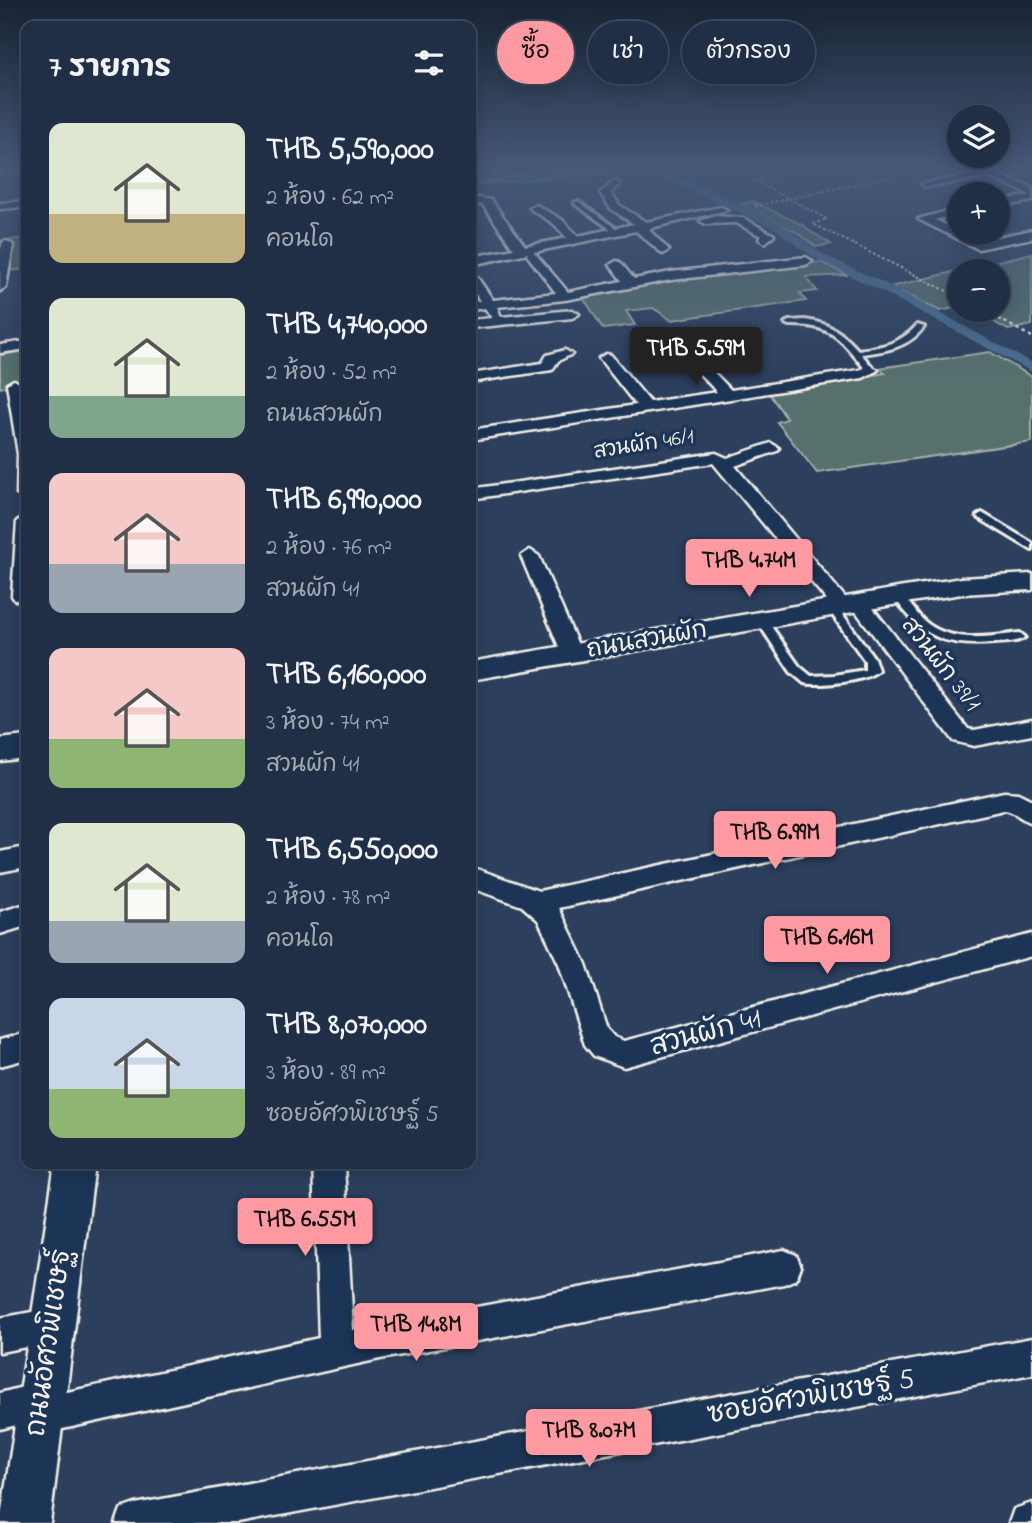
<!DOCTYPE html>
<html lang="th">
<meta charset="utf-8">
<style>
body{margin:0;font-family:"Indie Flower","Playpen Sans Thai",sans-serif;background:#2d3b51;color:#f1f3f6;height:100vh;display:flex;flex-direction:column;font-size:26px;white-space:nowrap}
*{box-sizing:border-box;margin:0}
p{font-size:23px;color:#a2a9b3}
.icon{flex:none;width:38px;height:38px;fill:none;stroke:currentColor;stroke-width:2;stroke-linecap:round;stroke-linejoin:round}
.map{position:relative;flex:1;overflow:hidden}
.panel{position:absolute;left:21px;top:21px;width:455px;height:1148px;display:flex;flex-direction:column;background:#212f46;border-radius:14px;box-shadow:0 4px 18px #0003,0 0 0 2px #3e4a5f}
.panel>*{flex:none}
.hud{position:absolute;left:497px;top:21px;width:429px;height:63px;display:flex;gap:14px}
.tools{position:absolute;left:947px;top:105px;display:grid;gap:14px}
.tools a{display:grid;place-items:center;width:63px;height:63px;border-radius:50%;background:#212f46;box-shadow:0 4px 18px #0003,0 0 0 2px #3e4a5f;font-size:35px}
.price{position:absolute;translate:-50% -60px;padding:0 16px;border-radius:7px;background:#ff9aa2;color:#111;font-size:23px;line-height:46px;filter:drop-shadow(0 2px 4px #0008)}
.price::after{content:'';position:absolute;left:50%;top:42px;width:21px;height:16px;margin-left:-10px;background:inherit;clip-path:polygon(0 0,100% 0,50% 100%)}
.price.current{background:#222;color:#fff}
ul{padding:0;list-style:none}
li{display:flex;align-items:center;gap:21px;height:175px;padding:0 28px}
li span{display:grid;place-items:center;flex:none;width:196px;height:140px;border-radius:14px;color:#555}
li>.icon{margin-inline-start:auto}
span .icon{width:84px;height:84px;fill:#fffc;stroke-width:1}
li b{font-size:30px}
h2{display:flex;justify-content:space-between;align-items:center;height:84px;padding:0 28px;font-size:30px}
.pill{padding:0 24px;border-radius:32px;background:#212f46;box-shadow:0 4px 18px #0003,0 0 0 2px #3e4a5f;font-size:24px;line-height:63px}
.pill.current{background:#ff9aa2;color:#111}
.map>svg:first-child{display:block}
</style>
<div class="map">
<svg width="1032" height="1523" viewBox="0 0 1032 1523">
<rect width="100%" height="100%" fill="#2c3f5d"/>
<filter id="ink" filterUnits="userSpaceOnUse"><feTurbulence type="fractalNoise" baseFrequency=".0143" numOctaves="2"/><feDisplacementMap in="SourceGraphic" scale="14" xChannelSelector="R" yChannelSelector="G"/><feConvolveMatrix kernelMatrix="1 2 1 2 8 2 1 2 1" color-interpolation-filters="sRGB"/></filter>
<g filter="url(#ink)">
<g fill="#56706d" stroke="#a5b0aa" stroke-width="2">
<polygon points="752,201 805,226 808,230 831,244 816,247 796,232 740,204"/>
<polygon points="26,238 26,269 0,272 0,241"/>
<polygon points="1032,253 1032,325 1008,330 973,310 998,310 998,271 959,271 959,307 940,311 890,287"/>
<polygon points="821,262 848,275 806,277 817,291 800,293 806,301 671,320 653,308 626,311 635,325 603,329 583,297 680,278"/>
<polygon points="26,351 26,381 0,388 0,355"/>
<polygon points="990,352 1032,377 1032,442 817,473 777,422 787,419 768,392 885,373 879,368"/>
</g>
<polygon fill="#486e90" stroke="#8da2b3" stroke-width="2" points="615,168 643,170 471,185 471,182 493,181 513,175"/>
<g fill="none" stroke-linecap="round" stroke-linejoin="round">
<polygon fill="#486e90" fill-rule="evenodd" points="643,168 654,168 738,202 781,224 824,255 891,286 1032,363 1032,372 883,292 816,259 773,228"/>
<g stroke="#f4f1e8" stroke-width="6">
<g id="service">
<polygon points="575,202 579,202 621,232 616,233 575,204"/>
<path d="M805,320C829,323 842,332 858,350C881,347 901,344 917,325L924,327C908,348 886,351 861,354L875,370L871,372H868C841,341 835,324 789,325L785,323L789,321Z"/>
<polygon points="982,513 1032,543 1032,550 979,518 977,516"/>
<path d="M898,593L902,594C909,602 915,612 923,620C949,644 988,637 1020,633L1025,637C1018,643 1004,642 994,643C943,647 923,637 893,596Z"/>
<path d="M832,604L836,605L874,658L878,670C867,682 820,686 804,683L791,672L757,621L758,619H766L799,666L811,676L834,675L865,670V661L827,607Z"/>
</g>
</g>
<g stroke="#f4f1e8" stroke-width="5">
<g id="minor">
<polygon points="972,168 985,168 1032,188 1032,201 998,207 998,201 1031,195 989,177 926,187 921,184 979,173"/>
<polygon points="615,181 620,184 611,193 619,205 646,222 721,207 727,210 651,228 649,230 669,250 663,254 636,231 534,252 568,292 622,281 610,265 616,261 620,262 634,279 671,272 806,257 812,261 806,265 671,280 565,300 497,307 501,317 572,310 579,314 572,318 471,328 471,320 492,318 485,308 471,310 471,302 480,301 471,286 471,273 475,274 493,300 556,293 527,255 528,253 471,265 471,257 514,249 483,205 471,203 471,197 491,200 525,246 567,238 553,223 532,210 530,208 536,205 561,219 578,236 634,224 611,209 600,193"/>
<polygon points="26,201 26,207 0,209 0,203"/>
<polygon points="959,208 959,214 935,220 979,241 1032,230 1032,238 978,249 918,219"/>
<polygon points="716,216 743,218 774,235 765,243 759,239 761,236 736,223 706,224 700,221"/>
<polygon points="7,241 13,245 6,287 0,291 0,251 3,242"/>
<polygon points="26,341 26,349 0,353 0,345"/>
<polygon points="565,350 572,354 558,361 552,370 471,382 471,374 542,363 547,355"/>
<polygon points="690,352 695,353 731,390 859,370 871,366 878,370 863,378 471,440 471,430 636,405 599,358 606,354 611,355 650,402 717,392 683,356"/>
<polygon points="14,380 21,384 26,411 26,499 17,494 18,454 7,384"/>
<polygon points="771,443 779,448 777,451 735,466 849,602 858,596 865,598 968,729 974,730 1032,719 1032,735 974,746 953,741 851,605 841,611 834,609 713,463 471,499 471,489 716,453 727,458"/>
<polygon points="26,516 26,601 15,600 12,596 17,521"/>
<polygon points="530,550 539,556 582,654 579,659 565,659 562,654 521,556"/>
<path d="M1004,792L1018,793L1032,800V823C1021,820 1015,811 1004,810L559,908L586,964L607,1029L614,1037L624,1041L1032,934V956L624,1067L594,1056L585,1045L559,964L538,920L522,906L471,888V867L539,891Z"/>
<polygon points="26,847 26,867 0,872 0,852"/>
<polygon points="26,904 26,926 0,934 0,912"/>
<polygon points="26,1033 26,1059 0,1066 0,1040"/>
<polygon points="313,1164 344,1164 353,1330 784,1250 796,1255 801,1267 796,1279 784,1284 380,1359 40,1434 27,1429 25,1423 0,1429 0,1393 42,1382 55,1387 58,1394 319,1338"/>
<polygon points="53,1308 65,1313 70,1325 65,1337 53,1342 0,1352 0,1318"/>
<polygon points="1032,1338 1032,1374 238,1523 116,1523 121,1509 135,1504"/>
<polygon points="1032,1503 1032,1523 1009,1523 1014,1509"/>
</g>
</g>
<g stroke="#f4f1e8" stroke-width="5">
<g id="tertiary">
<polygon points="1032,574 1032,590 962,594 898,604 471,680 471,662 898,588 962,578"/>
<polygon points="26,736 26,758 0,761 0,739"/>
<polygon points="55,1164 95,1164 50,1523 0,1523"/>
</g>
</g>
<g stroke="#f4f1e8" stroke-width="2" stroke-dasharray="2.5 2.5" stroke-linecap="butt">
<polyline points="767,168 778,174 755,181 827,219 813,224 959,297"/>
<polyline points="755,206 889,177"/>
<polyline points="982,310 995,317"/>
</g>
<polyline stroke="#f4f1e8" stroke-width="2.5" stroke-dasharray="3.5 3.5" stroke-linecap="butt" points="992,315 1032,337"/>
<use href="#service" fill="#1d3557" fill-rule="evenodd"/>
<use href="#minor" fill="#1d3557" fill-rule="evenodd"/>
<use href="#tertiary" fill="#1d3557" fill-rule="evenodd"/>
</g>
</g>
<linearGradient id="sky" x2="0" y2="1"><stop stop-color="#182333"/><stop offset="0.44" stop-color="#455878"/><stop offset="1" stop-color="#455878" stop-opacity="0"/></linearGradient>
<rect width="1032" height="381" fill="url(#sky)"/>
<g text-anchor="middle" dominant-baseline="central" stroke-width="7" stroke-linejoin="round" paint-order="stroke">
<g font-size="21" fill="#f4f1e8" stroke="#1d3557">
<text transform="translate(644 445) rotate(-9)">สวนผัก 46/1</text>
</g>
<g font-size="24" fill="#f4f1e8" stroke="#1d3557">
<text transform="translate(647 641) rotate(-10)">ถนนสวนผัก</text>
<text transform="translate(940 665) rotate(52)">สวนผัก 39/1</text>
</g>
<g font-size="28" fill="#f4f1e8" stroke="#1d3557">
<text transform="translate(706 1034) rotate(-15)">สวนผัก 41</text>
<text transform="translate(50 1343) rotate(-82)">ถนนอัศวพิเชษฐ์</text>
<text transform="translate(811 1398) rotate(-10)">ซอยอัศวพิเชษฐ์ 5</text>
</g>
</g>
</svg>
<div class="tools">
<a><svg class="icon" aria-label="layers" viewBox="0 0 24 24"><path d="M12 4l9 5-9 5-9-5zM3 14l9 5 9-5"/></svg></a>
<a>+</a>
<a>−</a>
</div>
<b class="price current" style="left:696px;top:387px">THB 5.59M</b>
<b class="price" style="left:749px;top:599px">THB 4.74M</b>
<b class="price" style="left:775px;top:871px">THB 6.99M</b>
<b class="price" style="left:827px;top:976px">THB 6.16M</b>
<b class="price" style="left:305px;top:1258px">THB 6.55M</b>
<b class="price" style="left:416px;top:1363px">THB 14.8M</b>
<b class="price" style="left:589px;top:1469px">THB 8.07M</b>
<div class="hud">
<a class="pill current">ซื้อ</a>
<a class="pill">เช่า</a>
<a class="pill">ตัวกรอง</a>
</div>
<section class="panel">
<h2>7 รายการ<svg class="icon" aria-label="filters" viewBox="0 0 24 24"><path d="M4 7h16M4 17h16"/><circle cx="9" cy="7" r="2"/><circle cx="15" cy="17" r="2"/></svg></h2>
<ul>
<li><span style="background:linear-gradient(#dfe7d0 65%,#c2b280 0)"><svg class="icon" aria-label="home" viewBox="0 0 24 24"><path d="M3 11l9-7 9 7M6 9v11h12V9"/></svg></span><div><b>THB 5,590,000</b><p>2 ห้อง · 62 m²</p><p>คอนโด</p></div></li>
<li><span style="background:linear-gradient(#dfe7d0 70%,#7fa58c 0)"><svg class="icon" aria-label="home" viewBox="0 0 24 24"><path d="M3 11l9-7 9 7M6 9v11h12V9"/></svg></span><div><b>THB 4,740,000</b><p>2 ห้อง · 52 m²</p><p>ถนนสวนผัก</p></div></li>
<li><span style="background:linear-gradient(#f6c9c9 65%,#9aa5b1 0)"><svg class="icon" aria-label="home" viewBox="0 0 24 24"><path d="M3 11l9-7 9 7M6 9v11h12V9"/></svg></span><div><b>THB 6,990,000</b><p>2 ห้อง · 76 m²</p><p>สวนผัก 41</p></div></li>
<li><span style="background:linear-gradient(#f6c9c9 65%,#8fb573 0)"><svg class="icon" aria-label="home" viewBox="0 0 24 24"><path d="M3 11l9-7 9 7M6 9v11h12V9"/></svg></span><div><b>THB 6,160,000</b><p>3 ห้อง · 74 m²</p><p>สวนผัก 41</p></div></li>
<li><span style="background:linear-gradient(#dfe7d0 70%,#9aa5b1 0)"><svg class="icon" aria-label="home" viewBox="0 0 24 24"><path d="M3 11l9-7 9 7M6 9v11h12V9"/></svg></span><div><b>THB 6,550,000</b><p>2 ห้อง · 78 m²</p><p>คอนโด</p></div></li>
<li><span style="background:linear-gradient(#c9d6e8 65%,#8fb573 0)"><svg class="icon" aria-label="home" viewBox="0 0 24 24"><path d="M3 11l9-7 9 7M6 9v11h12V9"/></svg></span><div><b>THB 8,070,000</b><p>3 ห้อง · 89 m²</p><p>ซอยอัศวพิเชษฐ์ 5</p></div></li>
</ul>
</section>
</div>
